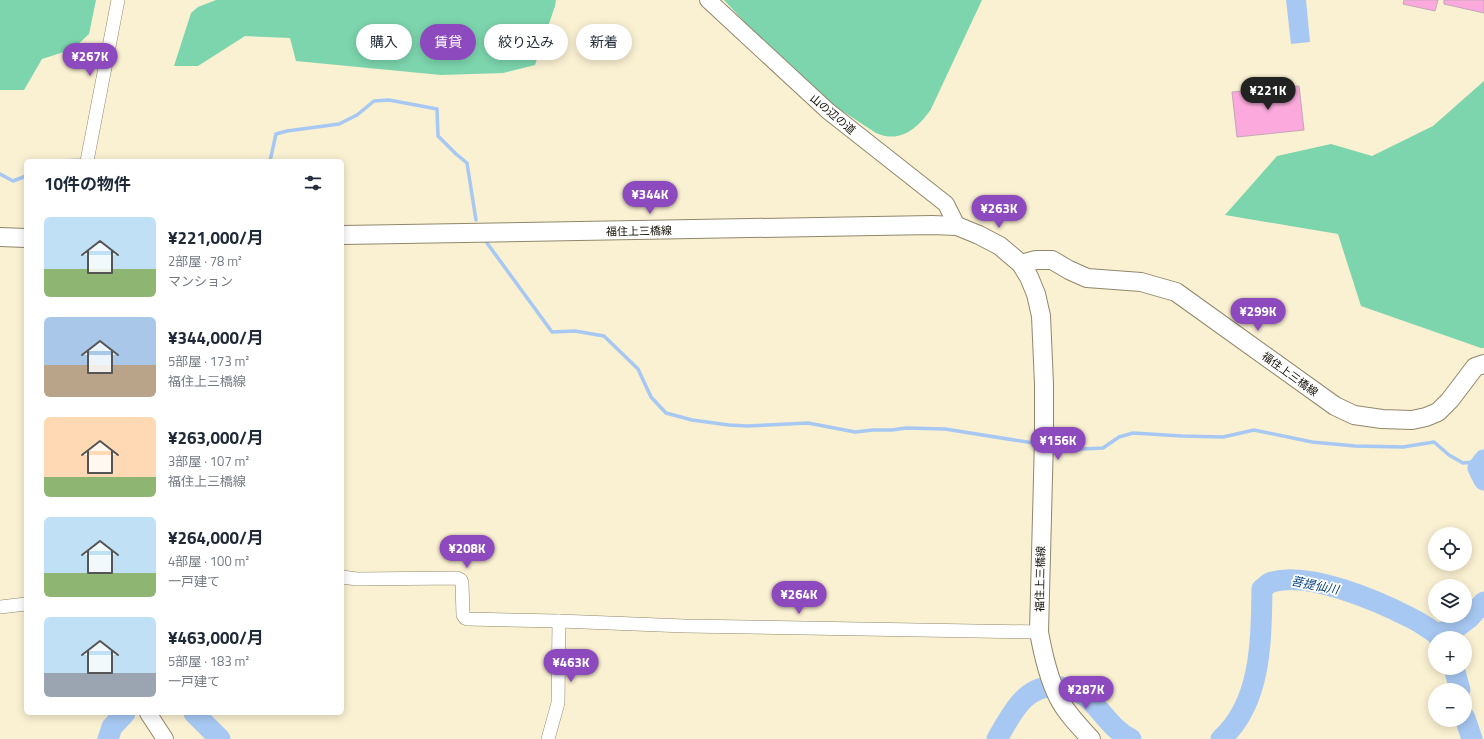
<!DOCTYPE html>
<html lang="ja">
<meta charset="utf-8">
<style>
body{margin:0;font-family:"Titillium Web","Noto Sans JP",sans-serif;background:#f2f2f3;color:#1f2937;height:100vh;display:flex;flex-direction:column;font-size:15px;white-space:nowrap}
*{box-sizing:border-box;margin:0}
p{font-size:13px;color:#747a83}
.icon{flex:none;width:22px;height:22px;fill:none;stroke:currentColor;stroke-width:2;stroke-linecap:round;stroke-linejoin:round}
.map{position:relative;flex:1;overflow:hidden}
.sheet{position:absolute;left:24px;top:159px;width:320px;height:556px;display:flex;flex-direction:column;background:#fff;border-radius:6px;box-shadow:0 2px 10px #0003}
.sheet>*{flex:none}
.hud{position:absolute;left:356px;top:24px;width:380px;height:36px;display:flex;gap:8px}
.buttons{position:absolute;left:1428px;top:527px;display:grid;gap:8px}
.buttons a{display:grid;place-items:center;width:44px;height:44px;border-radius:50%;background:#fff;box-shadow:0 2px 10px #0003;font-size:20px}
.price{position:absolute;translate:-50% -34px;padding:0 9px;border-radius:14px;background:#8d49be;color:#fff;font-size:13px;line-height:26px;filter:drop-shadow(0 1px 2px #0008)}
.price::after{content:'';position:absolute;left:50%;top:24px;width:12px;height:9px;margin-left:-6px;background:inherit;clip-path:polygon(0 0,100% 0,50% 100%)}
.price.current{background:#222;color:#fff}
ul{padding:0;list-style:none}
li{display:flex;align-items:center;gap:12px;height:100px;padding:0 20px}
li span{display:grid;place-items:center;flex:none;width:112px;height:80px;border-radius:6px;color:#555}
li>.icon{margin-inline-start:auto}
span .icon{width:48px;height:48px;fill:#fffc;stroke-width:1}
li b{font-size:17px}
h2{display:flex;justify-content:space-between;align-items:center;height:48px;padding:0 20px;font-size:17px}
.tag{padding:0 14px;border-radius:18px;background:#fff;box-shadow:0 2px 10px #0003;font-size:14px;line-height:36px}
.tag.current{background:#8d49be;color:#fff}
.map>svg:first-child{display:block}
</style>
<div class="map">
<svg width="1484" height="739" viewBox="0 0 1484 739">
<rect width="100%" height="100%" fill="#faf0d2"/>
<g fill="#7cd5ad">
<polygon points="0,0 96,0 89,34 73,49 42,59 24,90 0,90"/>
<polygon points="216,0 556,0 555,6 535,65 503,73 441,75 296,61 290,38 245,36 198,66 174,66 191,13 198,7"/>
<path d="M724,0H982L931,109C918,128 900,144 876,133L804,86Z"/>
<polygon points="1484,81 1484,348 1481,348 1361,306 1338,234 1225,215 1277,156 1331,144 1372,156 1433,126"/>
</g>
<polygon fill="#a7c8f2" points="1286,0 1306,0 1310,42 1291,44"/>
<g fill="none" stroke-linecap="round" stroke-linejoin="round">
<g stroke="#a7c8f2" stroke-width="3.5">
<polyline points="62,161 79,160 81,161"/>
<polyline points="270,161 276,134 287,131 339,124 357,115 374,101 389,100 437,109 438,136 456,154 467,163 476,220"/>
<polyline points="0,174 13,181 26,176"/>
<polyline points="487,243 552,332 575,331 604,336 638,369 651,397 666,413 692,420 729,425 747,426 808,423 855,432 873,430 892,430 906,428 945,429 1033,443"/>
<polyline points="1061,450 1103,448 1119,437 1133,433 1182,436 1223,437 1254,430 1312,442 1355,446 1403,447 1434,442 1449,455 1463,463 1473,462 1478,468"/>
</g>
<g stroke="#a7c8f2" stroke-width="21">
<polyline points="1484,460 1478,468 1484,480"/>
<polyline points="1437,634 1457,627 1469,618 1484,602"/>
<polyline points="1454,668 1460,690"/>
<polyline points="194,713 220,739"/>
<polyline points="1465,718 1472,739"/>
<polyline points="108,739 112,727 125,713"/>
<path d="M997,739C1012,714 1025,682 1061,687C1073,689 1082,692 1091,701C1104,714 1114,731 1131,739"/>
<path d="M1221,739C1262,702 1261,640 1262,589C1265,587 1268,583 1272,582C1309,571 1378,601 1411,618C1420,622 1429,629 1437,634L1439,638"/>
</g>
</g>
<g fill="#fcaadd" stroke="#c3a6b7">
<polygon points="1404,0 1438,0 1435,11 1403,4"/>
<polygon points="1444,0 1484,0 1484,13 1444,4"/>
<polygon points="1299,86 1304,130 1237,137 1232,92"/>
</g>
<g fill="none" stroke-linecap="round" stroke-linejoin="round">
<g stroke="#90876b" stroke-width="14">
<g id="minor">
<polyline points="87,161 118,0"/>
<polyline points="342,577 357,579 457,578 461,580 462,583 463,615 465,618 468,619 559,621 685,626 1039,632"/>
<polyline points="0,607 26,604"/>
<polyline points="548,739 558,703 559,621"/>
</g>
</g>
<g stroke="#90876b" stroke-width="18">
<g id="tertiary">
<polyline points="708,0 828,111 946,204 957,226"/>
<polyline points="148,713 165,739"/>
</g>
</g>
<g stroke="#90876b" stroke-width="20">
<g id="secondary">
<path d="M342,235L932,225L957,226L979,235L1000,246L1021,264L1029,277L1036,294L1041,316L1044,384V439L1039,632C1043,654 1048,677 1058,697C1066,713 1080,727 1091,739"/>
<polyline points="0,237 26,238"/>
<polyline points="1021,264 1036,260 1052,260 1069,270 1087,278 1141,282 1176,292 1335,406 1354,415 1382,419 1412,420 1426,417 1438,412 1450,400 1475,367 1484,364"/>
</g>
</g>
<use href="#minor" stroke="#fff" stroke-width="13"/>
<use href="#tertiary" stroke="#fff" stroke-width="16"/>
<use href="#secondary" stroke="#fff" stroke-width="18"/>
</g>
<g text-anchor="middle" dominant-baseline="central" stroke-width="3.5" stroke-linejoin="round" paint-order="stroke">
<g font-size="11" fill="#130f06" stroke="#fefefe">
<text transform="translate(833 114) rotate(40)">山の辺の道</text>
<text transform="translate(639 231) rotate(-1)">福住上三橋線</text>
<text transform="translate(1290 374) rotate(36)">福住上三橋線</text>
<text transform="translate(1040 579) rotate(-89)">福住上三橋線</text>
</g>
<g font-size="12" font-style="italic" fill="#0b4581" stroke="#fefefe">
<text transform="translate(1315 585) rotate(11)">菩提仙川</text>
</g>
</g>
</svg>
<div class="buttons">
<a><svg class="icon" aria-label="locate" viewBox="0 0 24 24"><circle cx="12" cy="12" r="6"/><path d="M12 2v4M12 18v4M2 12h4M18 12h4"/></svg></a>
<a><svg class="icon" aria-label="layers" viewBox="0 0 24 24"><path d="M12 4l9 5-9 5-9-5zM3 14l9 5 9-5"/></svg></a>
<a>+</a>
<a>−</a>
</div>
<b class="price" style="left:90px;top:77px">¥267K</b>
<b class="price current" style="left:1268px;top:111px">¥221K</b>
<b class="price" style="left:650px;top:215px">¥344K</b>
<b class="price" style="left:999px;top:229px">¥263K</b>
<b class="price" style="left:1258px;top:332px">¥299K</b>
<b class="price" style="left:1058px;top:461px">¥156K</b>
<b class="price" style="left:467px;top:569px">¥208K</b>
<b class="price" style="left:799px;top:615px">¥264K</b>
<b class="price" style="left:571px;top:683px">¥463K</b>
<b class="price" style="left:1086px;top:710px">¥287K</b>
<div class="hud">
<a class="tag">購入</a>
<a class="tag current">賃貸</a>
<a class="tag">絞り込み</a>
<a class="tag">新着</a>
</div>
<section class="sheet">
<h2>10件の物件<svg class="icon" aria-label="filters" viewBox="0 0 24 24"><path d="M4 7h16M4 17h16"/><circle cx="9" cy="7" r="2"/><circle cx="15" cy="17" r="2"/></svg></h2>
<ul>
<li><span style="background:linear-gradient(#bfe0f5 65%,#8fb573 0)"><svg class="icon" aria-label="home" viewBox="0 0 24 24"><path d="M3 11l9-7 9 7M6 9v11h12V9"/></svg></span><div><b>¥221,000/月</b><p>2部屋 · 78 m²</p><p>マンション</p></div></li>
<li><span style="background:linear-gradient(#a9c7e8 60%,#b9a48a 0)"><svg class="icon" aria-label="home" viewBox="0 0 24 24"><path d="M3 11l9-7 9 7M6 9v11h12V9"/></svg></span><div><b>¥344,000/月</b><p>5部屋 · 173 m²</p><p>福住上三橋線</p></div></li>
<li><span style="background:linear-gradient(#ffd9b3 75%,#8fb573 0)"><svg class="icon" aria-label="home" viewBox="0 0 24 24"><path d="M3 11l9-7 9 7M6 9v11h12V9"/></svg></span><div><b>¥263,000/月</b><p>3部屋 · 107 m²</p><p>福住上三橋線</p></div></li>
<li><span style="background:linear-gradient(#bfe0f5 70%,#8fb573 0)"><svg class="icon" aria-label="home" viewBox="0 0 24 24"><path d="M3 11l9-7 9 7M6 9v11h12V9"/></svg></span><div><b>¥264,000/月</b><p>4部屋 · 100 m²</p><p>一戸建て</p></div></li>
<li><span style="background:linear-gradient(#bfe0f5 70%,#9aa5b1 0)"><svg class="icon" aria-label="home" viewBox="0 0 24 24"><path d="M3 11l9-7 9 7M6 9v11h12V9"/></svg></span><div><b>¥463,000/月</b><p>5部屋 · 183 m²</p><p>一戸建て</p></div></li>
</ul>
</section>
</div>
